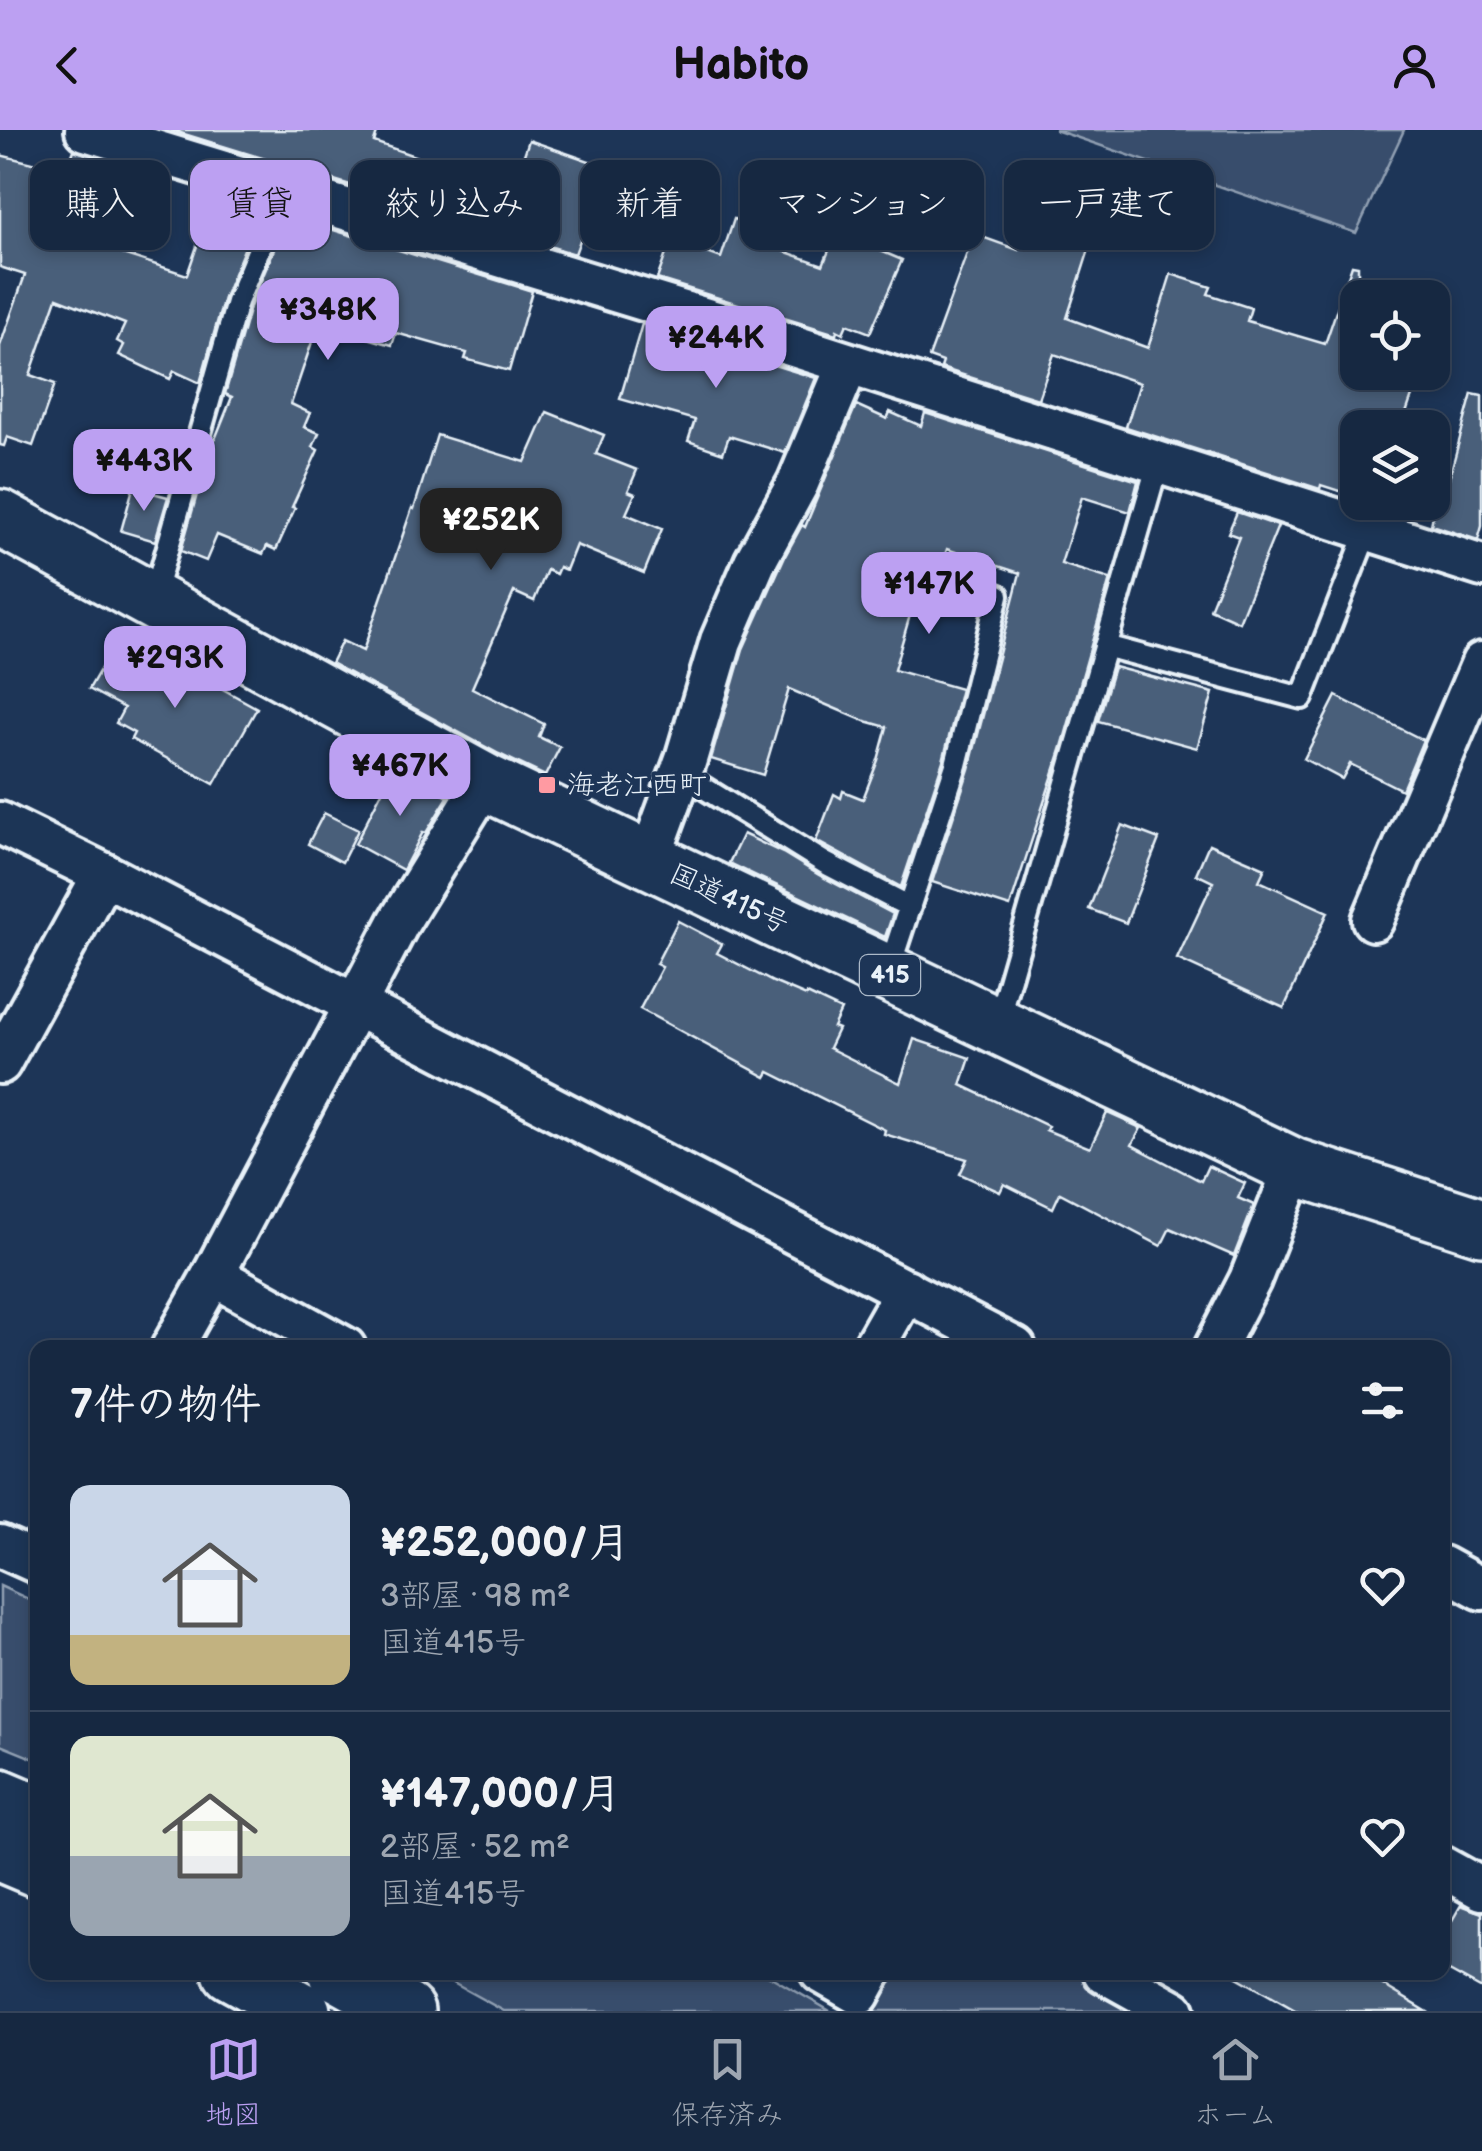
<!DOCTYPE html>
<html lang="ja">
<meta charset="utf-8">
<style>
body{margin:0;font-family:"Balsamiq Sans","Klee One",sans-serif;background:#23344c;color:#f1f3f6;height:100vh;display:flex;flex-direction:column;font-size:38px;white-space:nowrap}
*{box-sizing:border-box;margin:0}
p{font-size:32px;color:#9ea6b1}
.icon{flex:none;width:55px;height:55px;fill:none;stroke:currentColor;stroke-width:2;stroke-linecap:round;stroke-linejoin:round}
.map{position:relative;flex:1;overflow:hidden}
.drawer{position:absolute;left:30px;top:1210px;width:1420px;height:640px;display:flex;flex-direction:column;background:#162841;border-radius:20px;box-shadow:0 5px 15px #0003,0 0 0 2px #35445a}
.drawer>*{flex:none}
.banner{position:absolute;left:30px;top:30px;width:1422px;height:90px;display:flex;gap:20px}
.buttons{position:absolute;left:1340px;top:150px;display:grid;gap:20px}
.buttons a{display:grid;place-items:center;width:110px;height:110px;border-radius:20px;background:#162841;box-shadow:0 5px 15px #0003,0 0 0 2px #35445a;font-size:50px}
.price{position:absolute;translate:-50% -85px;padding:0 22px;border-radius:20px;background:#bca0f2;color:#111;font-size:32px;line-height:65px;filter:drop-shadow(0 2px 5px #0008)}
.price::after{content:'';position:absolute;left:50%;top:60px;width:30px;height:22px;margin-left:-15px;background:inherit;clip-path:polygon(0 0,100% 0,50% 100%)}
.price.current{background:#222;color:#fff}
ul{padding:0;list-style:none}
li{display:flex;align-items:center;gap:30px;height:250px;padding:0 40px}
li+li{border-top:2px solid #35445a}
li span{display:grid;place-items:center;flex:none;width:280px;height:200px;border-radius:20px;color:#555}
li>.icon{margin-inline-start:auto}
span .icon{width:120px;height:120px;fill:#fffc;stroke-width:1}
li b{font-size:42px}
h2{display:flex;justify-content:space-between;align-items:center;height:120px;padding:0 40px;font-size:42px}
.chip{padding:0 35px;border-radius:20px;background:#162841;box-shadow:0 5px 15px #0003,0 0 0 2px #35445a;font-size:35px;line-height:90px}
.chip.current{background:#bca0f2;color:#111}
header{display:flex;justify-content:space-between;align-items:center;height:130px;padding:0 40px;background:#bca0f2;color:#111;font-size:45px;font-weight:600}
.tab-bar{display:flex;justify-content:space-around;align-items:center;height:140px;border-top:2px solid #35445a;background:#162841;font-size:28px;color:#9ea6b1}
.tab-bar a{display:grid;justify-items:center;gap:5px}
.tab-bar .current{color:#bca0f2}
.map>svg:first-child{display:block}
</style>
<header><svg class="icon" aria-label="back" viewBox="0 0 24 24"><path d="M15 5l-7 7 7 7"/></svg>Habito<svg class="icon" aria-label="person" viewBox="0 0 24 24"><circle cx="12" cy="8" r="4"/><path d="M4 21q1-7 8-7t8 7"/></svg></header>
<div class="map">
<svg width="1482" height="1881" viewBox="0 0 1482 1881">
<rect width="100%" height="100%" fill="#1d3557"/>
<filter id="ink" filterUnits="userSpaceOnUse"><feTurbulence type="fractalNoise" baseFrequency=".01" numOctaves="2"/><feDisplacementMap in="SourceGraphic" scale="20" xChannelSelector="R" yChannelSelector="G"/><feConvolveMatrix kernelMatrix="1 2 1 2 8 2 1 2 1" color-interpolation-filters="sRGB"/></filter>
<g filter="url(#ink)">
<g fill="#374d6c" stroke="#909fb2" stroke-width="2.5">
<polygon points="1055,0 1404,0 1356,103"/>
<polygon points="0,1456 37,1473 37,1630 0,1615"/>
<polygon points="892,1842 1076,1843 1144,1881 872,1881"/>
<polygon points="435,1843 764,1843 830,1881 504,1881"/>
</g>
<g fill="#495e7a" stroke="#e8f1f8" stroke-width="2.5">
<polygon points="171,0 378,0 374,12 492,53 499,33 519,40 529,10 598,34 591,55 599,58 575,124"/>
<polygon points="74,20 133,39 104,118 187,145 215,64 261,78 224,168 200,253 174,241 170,249 119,225 124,215 117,211 125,194 57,168 30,245 55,254 33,316 7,307 4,316 0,315 0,216 25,145 0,137 0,25 66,41"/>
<polygon points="288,86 532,161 509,241 465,229 467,223 396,203 392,215 318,194 291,274 310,283 304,297 319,303 313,317 318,320 292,377 295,378 276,420 267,416 263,424 217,405 206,431 181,421 207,329 232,267 225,264 250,177"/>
<polygon points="734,89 771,101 766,115 823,135 838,99 878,115 876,119 902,130 870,203 847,194 843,203 837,200 836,204 657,149 671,110 721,128"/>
<polygon points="1026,94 1057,103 1059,96 1093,107 1067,188 1148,218 1171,144 1211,157 1208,164 1251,178 1247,191 1325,214 1352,135 1358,136 1358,242 1374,242 1415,257 1401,298 1358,298 1358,367 1321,355 1320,359 1126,297 1140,253 1054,224 1038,269 941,238 943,232 929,227 974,104 1018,120"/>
<polygon points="642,194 816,248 785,323 729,306 723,323 688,311 695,290 620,269"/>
<polygon points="1472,264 1482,266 1482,396 1478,410 1431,395 1436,372 1442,374"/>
<polygon points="856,275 887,289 890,282 921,296 925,283 1138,351 1130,382 1082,367 1061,434 1110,449 1062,617 1010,777 932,752 969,639 1020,443 947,419 937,449 922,444 894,540 961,559 943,631 901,757 816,711 834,664 841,668 843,661 863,669 878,630 887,597 862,590 789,559 763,645 711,629 743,519 784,428 802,395 805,397"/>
<polygon points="547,282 604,305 596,324 637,340 628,361 635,364 626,384 662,399 644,443 576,415 566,440 559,437 556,444 547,440 534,471 514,462 472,558 544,594 539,607 560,617 545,646 499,624 331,533 342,511 363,521 412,378 414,379 437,305 525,332"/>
<polygon points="133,358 168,367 155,411 121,401"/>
<polygon points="1237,382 1278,396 1239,492 1210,479 1239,407 1228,403"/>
<polygon points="141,514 257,578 214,654 131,609 134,603 116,593 124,578 89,559 108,526 113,529 116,524 132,532"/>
<polygon points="1114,537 1213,563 1197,618 1098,591"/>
<polygon points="1336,566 1423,610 1402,660 1350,634 1342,649 1304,629"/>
<polygon points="394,638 448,667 426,703 423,702 403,740 355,714"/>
<polygon points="324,683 358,700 342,732 308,714"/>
<polygon points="1122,695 1159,709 1126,793 1089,779"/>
<polygon points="743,704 783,723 819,745 893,784 885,807 729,733"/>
<polygon points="1209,714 1265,738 1259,751 1328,782 1284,878 1177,829 1213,752 1196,744"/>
<polygon points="678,791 722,814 717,823 773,852 806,866 807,864 841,880 833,897 838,899 829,918 900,953 914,909 970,928 961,955 1048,996 1046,1000 1090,1018 1107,983 1110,984 1141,998 1132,1015 1201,1051 1208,1036 1245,1053 1238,1068 1254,1075 1234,1126 1170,1098 1161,1116 1060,1063 1053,1078 1004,1054 1000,1062 960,1044 967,1029 884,1004 885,1000 769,942 766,947 640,879 662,837 656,834"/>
<polygon points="1461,1775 1482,1783 1482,1859 1442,1837 1442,1808"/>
<polygon points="1228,1842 1361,1842 1426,1881 1297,1881"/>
</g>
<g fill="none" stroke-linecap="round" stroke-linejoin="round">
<g stroke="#e8f1f8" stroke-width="28">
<g id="lane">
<polyline points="153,470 237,172 284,59"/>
<polyline points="1105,516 1302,568 1368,399"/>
<polyline points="680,643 825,733 910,777"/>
<polyline points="888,842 956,635 998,465"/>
<polyline points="997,893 1158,333"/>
</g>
</g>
<g stroke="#e8f1f8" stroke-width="48">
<g id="street">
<polyline points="86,0 772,209 1482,436"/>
<polyline points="0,693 104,744 1015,1218"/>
<polyline points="649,730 686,629 721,511 755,432 798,353 848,234"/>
<polyline points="1373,790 1482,533"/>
<polyline points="0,933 104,744"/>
<polyline points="213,1145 345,1218"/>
<polyline points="172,1218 213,1145 399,792 485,652"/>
<polyline points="873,1218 906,1160"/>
<polyline points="1215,1218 1250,1150 1295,1037"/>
<polyline points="0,1416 38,1433"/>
<polyline points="1442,1437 1482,1459"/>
<polyline points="1442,1737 1482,1759"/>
<polyline points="821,1842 859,1864 871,1842"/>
<polyline points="1104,1842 1174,1881"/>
</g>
</g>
<g stroke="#e8f1f8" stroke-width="62">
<g id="secondary">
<polyline points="0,1667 38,1683"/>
<polyline points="0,1723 38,1739"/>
<polyline points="231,1842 302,1881"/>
<polyline points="336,1842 406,1881"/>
</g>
</g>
<g stroke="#e8f1f8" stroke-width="62">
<polyline id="highway" points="0,388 485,652 1295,1037 1482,1097"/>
</g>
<use href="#lane" stroke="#1d3557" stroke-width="20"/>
<use href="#street" stroke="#1d3557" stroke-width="40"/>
<use href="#secondary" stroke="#1d3557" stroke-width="55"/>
<use href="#highway" stroke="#1d3557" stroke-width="55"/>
</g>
</g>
<rect fill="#ff9aa2" stroke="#1d3557" stroke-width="4" x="537" y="645" width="20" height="20" rx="5"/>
<g text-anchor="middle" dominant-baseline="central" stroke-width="8" stroke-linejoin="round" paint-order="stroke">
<rect fill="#1d3557" stroke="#abb9c8" stroke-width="2.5" x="860" y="825" width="60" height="40" rx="8"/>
<g font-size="25" font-weight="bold" fill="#e8f1f8">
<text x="890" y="845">415</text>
</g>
<g font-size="28" fill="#e8f1f8" stroke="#1d3557" text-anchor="start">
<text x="567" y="655">海老江西町</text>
</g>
<g font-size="28" fill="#e8f1f8" stroke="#1d3557">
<text transform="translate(729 769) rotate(25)">国道415号</text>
</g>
</g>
</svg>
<div class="buttons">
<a><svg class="icon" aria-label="locate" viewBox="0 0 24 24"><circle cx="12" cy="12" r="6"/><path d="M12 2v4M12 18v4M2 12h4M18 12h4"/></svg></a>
<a><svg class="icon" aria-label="layers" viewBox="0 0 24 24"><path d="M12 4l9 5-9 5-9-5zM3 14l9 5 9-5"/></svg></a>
</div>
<b class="price" style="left:328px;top:233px">¥348K</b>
<b class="price" style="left:716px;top:261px">¥244K</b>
<b class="price" style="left:144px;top:384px">¥443K</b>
<b class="price current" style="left:491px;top:443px">¥252K</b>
<b class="price" style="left:929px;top:507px">¥147K</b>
<b class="price" style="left:175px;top:581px">¥293K</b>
<b class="price" style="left:400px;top:689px">¥467K</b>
<div class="banner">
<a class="chip">購入</a>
<a class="chip current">賃貸</a>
<a class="chip">絞り込み</a>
<a class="chip">新着</a>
<a class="chip">マンション</a>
<a class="chip">一戸建て</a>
</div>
<section class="drawer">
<h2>7件の物件<svg class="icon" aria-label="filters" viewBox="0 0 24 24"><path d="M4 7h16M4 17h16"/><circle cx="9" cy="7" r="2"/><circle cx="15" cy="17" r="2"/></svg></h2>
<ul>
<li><span style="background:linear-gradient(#c9d6e8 75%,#c2b280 0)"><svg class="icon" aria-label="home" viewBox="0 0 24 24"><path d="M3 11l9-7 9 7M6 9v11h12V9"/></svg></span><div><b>¥252,000/月</b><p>3部屋 · 98 m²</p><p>国道415号</p></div><svg class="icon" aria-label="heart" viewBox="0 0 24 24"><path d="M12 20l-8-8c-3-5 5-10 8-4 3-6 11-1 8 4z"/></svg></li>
<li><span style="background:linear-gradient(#dfe7d0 60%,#9aa5b1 0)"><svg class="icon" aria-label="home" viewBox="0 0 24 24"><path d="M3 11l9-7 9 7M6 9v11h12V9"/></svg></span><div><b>¥147,000/月</b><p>2部屋 · 52 m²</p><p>国道415号</p></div><svg class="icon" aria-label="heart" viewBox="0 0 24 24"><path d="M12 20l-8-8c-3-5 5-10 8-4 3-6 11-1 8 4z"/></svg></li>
</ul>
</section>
</div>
<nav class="tab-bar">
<a class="current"><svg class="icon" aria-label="map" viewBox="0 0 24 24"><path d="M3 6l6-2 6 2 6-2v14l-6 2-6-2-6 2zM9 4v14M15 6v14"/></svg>地図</a>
<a><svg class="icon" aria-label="saved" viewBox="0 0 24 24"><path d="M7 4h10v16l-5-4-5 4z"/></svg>保存済み</a>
<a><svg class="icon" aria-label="home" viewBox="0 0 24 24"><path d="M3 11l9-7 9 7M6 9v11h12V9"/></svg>ホーム</a>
</nav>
